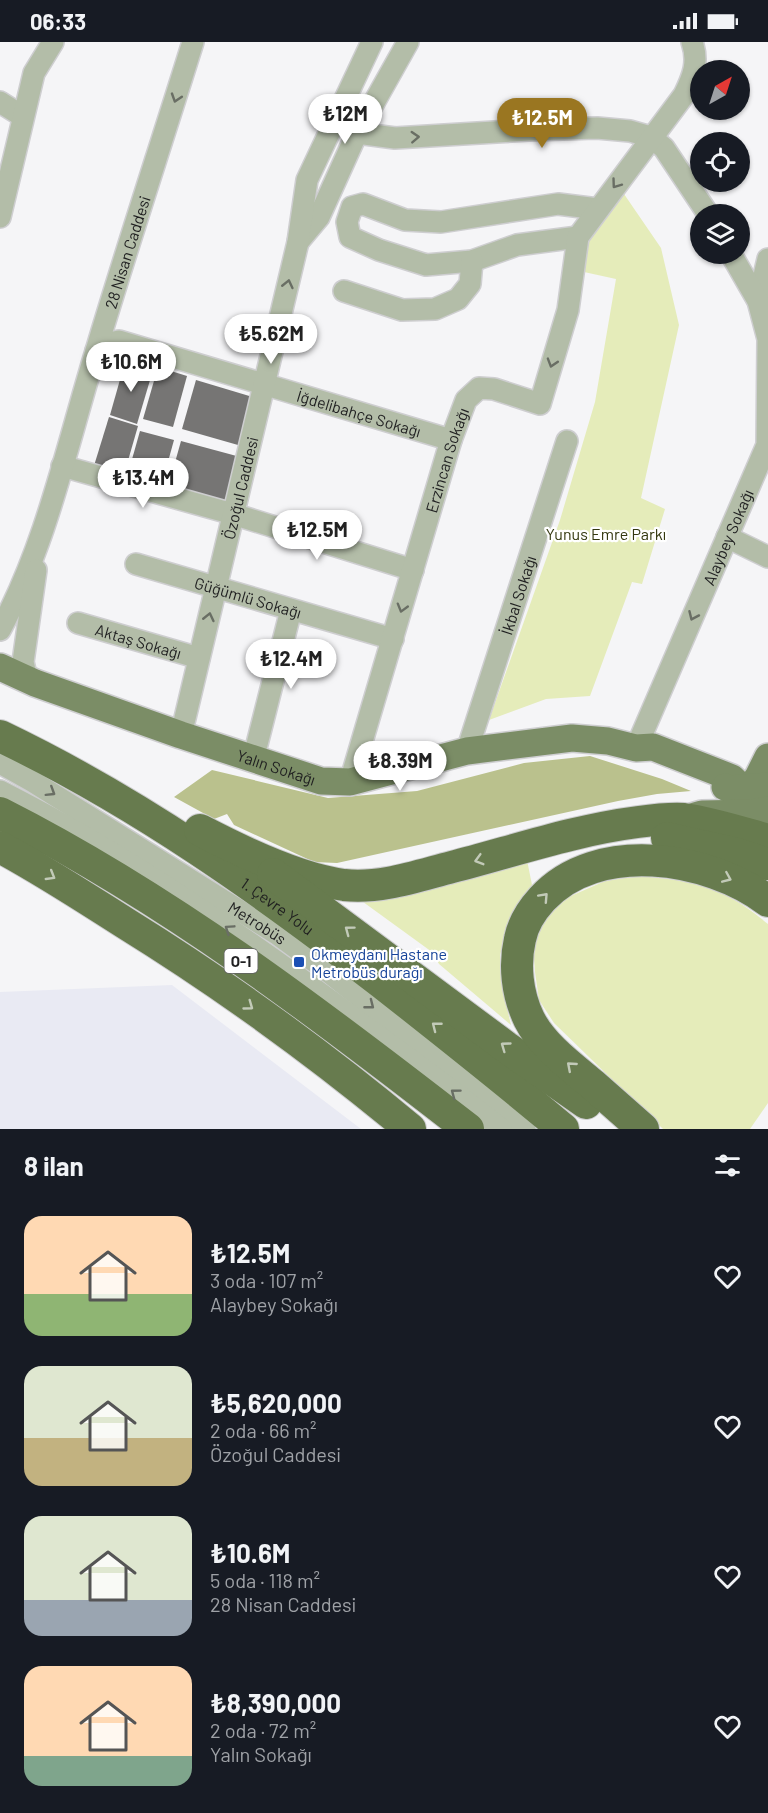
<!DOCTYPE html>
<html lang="tr">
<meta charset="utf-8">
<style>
body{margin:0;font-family:Barlow,sans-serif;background:#20242c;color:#f1f3f6;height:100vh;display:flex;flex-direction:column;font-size:22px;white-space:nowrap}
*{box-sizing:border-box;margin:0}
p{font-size:20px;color:#9ea1a6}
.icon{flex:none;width:33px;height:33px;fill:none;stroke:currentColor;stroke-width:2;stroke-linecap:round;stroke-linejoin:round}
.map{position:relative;height:1087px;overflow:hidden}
.details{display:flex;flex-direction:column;background:#171b24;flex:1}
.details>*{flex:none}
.needle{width:39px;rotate:39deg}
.tools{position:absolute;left:690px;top:18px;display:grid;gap:12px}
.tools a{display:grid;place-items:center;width:60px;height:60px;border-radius:50%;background:#171b24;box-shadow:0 2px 4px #0004;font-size:30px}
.price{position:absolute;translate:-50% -51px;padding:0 14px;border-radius:21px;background:#fff;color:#222;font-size:20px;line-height:39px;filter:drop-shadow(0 2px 3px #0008)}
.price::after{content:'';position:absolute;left:50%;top:36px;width:18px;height:14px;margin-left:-9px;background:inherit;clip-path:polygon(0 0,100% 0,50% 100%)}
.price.selected{background:#9a7621;color:#fff}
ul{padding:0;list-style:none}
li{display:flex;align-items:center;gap:18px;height:150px;padding:0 24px}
li span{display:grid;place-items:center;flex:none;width:168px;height:120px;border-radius:18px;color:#555}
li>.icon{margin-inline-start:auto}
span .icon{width:72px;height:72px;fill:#fffc;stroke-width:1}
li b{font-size:26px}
h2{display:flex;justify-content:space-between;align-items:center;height:72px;padding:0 24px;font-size:26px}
.status{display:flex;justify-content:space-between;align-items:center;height:42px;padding:0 30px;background:#171b24;direction:ltr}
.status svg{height:16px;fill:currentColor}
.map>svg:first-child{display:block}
</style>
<div class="status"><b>06:33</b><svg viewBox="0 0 49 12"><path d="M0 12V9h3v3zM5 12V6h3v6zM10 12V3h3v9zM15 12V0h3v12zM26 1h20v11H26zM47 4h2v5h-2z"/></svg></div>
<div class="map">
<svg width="768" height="1087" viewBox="0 0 768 1087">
<rect width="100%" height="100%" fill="#f5f5f7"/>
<polygon fill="#e9eaf3" points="172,943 361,1087 0,1087 0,950"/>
<g fill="#e5ecba">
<polygon points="624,152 661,206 679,283 641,456 665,467 642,542 632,540 590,654 546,657 489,678 560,478 595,360 616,237 584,230 589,195"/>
<polygon points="526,813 532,843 512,871 500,913 503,949 511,983 439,922 432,910 359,857"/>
<path d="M639,834C697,839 722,844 768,882V1061L750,1087H663L554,981L539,958L535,930L533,902L543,874L564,857L605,839Z"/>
</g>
<polygon fill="#bac18d" points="590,714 662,737 691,749 657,752 618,759 337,821 314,820 234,783 227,772 214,777 174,755 212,728 328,756 417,749 524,721"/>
<g fill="#767574">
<polygon points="125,320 153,328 137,382 110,373"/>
<polygon points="158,325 187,334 173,385 143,377"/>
<polygon points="196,338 259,357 245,405 182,387"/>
<polygon points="109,375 138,384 123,436 93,427"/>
<polygon points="140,389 174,398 161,445 127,435"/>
<polygon points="181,399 244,416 230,467 167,449"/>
</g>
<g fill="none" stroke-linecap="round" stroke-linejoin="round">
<g stroke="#ceced0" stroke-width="24">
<g id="minor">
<polyline points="0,60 22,74"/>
<polyline points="357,91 395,96 529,88 597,86 630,89 651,95 664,106 708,172"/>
<polyline points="0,175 34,31 53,0"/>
<polyline points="578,195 517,203 472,219 426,223 379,208 350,195 347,180 352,165 363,162 405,178 441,180 558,162 598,167"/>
<polyline points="298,200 319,175 357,91 408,0"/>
<polyline points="344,249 402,268 435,267 458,257 470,242 472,219"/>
<polyline points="758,259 768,217"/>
<path id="s1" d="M96,309L110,301L119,299L451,398"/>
<polyline points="62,424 233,472 413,528"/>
<polyline points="727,495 768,515"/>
<path id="s2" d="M136,522L393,597"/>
<path id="s3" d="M78,581L199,616"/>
<path id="s4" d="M0,588C47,501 67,403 96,309C127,205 161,103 193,0"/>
<polyline points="35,641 26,633 23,620 36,528"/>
<path id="s5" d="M181,693L298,200L307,138L372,0"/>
<path id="s6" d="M636,706L767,403L768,297L758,259L731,212"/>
<path id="s7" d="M467,709L567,399"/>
<polyline points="253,718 291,568"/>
<path id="s8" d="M0,721L32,739L277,892L326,928L525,1087"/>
<path id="s9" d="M350,740L451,398L466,358L479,346L494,347L540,362L568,268L578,195L684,53C693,35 699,20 692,0"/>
<path d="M0,749C131,815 253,900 370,988C414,1020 458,1052 501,1087"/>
</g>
</g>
<g stroke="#ceced0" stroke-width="30">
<g id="major">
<path id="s10" d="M0,625L35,641L181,693L321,739L350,740L467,709L572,696L608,699L636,706L653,705L732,736L741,745"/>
<polyline points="751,744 758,735 768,715"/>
<polyline points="725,745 729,747 768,744"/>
<polyline points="695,774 702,772 751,771 768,768"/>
</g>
</g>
<g stroke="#ceced0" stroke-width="34">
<g id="highway">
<path id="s11" d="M0,694C140,761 260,847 382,941C443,989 504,1037 563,1087"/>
<path d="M0,771C168,856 320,972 468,1087"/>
<path d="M200,788C240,809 299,837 344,843C381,847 417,834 452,825C514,809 575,788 638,780C653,778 669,776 684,777C713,781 740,790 768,798"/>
<polyline points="667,796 738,812 768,822"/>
<path d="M0,805C43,828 84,855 125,881C225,943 320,1012 410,1087"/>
<polyline points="273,832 506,1005 586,1061"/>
<path d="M643,1087C626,1072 609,1057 592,1042C569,1023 542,1003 529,977C517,952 514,923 520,897C523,882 531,869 542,857C597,797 708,814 768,859"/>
</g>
</g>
<use href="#minor" stroke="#b3bda8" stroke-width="21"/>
<use href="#major" stroke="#7b8d66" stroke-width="27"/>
<use href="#highway" stroke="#677b4e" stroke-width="32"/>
</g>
<defs><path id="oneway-chevron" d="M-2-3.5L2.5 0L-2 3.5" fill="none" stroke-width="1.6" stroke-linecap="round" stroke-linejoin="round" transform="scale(1.5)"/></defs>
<g stroke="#696e64">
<use href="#oneway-chevron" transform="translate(176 56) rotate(108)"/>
<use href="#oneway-chevron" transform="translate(415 95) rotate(-3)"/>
<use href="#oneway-chevron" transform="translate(616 142) rotate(126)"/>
<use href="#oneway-chevron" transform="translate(288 242) rotate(-77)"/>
<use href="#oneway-chevron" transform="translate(552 321) rotate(107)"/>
<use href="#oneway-chevron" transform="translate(402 566) rotate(106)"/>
<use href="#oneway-chevron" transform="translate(693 574) rotate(114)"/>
<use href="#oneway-chevron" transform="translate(209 575) rotate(-77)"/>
<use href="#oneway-chevron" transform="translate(51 750) rotate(32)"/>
<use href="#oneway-chevron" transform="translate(229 887) rotate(-146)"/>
<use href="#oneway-chevron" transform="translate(370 963) rotate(38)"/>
<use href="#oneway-chevron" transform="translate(455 1051) rotate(-143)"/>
</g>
<g stroke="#c2cab8">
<use href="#oneway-chevron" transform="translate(479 818) rotate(164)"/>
<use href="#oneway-chevron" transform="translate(51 834) rotate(31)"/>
<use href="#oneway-chevron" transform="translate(727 836) rotate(23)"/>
<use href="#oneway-chevron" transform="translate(544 855) rotate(-47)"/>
<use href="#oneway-chevron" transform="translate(349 888) rotate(-143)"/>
<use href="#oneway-chevron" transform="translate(249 964) rotate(36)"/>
<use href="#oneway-chevron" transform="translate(436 984) rotate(-142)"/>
<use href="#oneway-chevron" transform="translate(505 1004) rotate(-144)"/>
<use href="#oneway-chevron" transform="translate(571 1024) rotate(-139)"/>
</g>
<rect fill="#1a4fb4" stroke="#fff" stroke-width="2" x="293" y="914" width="12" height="12" rx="3"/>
<g text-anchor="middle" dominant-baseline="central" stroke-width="4.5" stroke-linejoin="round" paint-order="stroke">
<rect fill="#fff" stroke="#626263" stroke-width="1.5" x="224.5" y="907" width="33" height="24" rx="4.5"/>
<g font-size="15" font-weight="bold" fill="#1f1f20">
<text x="241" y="919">O-1</text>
</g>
<g font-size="16" fill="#1f1f20" stroke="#fff">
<text stroke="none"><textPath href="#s4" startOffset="399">28 Nisan Caddesi</textPath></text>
<text stroke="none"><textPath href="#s1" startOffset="276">İğdelibahçe Sokağı</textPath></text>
<text stroke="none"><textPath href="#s9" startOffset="336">Erzincan Sokağı</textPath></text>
<text stroke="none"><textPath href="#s5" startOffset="254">Özoğul Caddesi</textPath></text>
<text stroke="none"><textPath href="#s6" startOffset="230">Alaybey Sokağı</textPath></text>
<text stroke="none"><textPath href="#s7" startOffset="164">İkbal Sokağı</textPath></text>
<text stroke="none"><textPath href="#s2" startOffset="117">Güğümlü Sokağı</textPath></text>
<text stroke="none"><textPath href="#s3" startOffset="63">Aktaş Sokağı</textPath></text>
<text stroke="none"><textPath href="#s10" startOffset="294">Yalın Sokağı</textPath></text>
<text stroke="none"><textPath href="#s11" startOffset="326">1. Çevre Yolu</textPath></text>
<text stroke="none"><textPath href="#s8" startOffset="303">Metrobüs</textPath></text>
</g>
<g font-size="16" fill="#33370e" stroke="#fff">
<text x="606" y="491">Yunus Emre Parkı</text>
</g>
<g font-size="16" fill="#164399" stroke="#fff" text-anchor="start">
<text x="311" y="911">Okmeydanı Hastane<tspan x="311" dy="18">Metrobüs durağı</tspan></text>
</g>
</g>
</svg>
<div class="tools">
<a><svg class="needle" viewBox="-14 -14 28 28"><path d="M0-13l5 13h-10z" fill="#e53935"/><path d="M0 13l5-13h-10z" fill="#9ea1a6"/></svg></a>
<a><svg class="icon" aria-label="locate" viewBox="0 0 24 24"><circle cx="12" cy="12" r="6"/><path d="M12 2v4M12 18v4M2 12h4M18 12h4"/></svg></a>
<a><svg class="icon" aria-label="layers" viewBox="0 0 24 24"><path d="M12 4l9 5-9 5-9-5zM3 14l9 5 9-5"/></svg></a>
</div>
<b class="price" style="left:345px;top:103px">₺12M</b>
<b class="price selected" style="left:542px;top:107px">₺12.5M</b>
<b class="price" style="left:271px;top:323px">₺5.62M</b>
<b class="price" style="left:131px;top:351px">₺10.6M</b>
<b class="price" style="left:143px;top:467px">₺13.4M</b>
<b class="price" style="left:317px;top:519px">₺12.5M</b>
<b class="price" style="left:291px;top:648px">₺12.4M</b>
<b class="price" style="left:400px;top:750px">₺8.39M</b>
</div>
<section class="details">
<h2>8 ilan<svg class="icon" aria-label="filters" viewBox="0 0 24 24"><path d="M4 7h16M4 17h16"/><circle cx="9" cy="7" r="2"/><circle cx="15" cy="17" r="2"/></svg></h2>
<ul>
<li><span style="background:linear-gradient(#ffd9b3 65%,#8fb573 0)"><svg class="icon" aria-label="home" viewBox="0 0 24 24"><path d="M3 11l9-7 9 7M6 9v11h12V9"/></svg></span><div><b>₺12.5M</b><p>3 oda · 107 m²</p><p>Alaybey Sokağı</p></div><svg class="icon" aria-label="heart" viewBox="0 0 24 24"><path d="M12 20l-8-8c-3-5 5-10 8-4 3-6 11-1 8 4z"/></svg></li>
<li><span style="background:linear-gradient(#dfe7d0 60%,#c2b280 0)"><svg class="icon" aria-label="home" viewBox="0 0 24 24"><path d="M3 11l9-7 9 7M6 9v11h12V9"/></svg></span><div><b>₺5,620,000</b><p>2 oda · 66 m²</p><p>Özoğul Caddesi</p></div><svg class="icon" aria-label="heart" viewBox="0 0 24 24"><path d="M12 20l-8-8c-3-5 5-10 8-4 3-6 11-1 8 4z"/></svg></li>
<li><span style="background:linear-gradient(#dfe7d0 70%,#9aa5b1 0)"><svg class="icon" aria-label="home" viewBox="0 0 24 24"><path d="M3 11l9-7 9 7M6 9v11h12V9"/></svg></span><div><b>₺10.6M</b><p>5 oda · 118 m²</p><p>28 Nisan Caddesi</p></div><svg class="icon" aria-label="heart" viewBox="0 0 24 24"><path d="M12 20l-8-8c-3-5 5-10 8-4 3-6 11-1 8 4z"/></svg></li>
<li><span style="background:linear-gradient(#ffd9b3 75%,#7fa58c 0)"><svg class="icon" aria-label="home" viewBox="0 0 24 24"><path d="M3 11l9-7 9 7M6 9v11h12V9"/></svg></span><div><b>₺8,390,000</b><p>2 oda · 72 m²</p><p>Yalın Sokağı</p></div><svg class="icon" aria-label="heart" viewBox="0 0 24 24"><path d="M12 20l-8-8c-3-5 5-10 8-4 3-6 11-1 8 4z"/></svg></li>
</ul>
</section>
